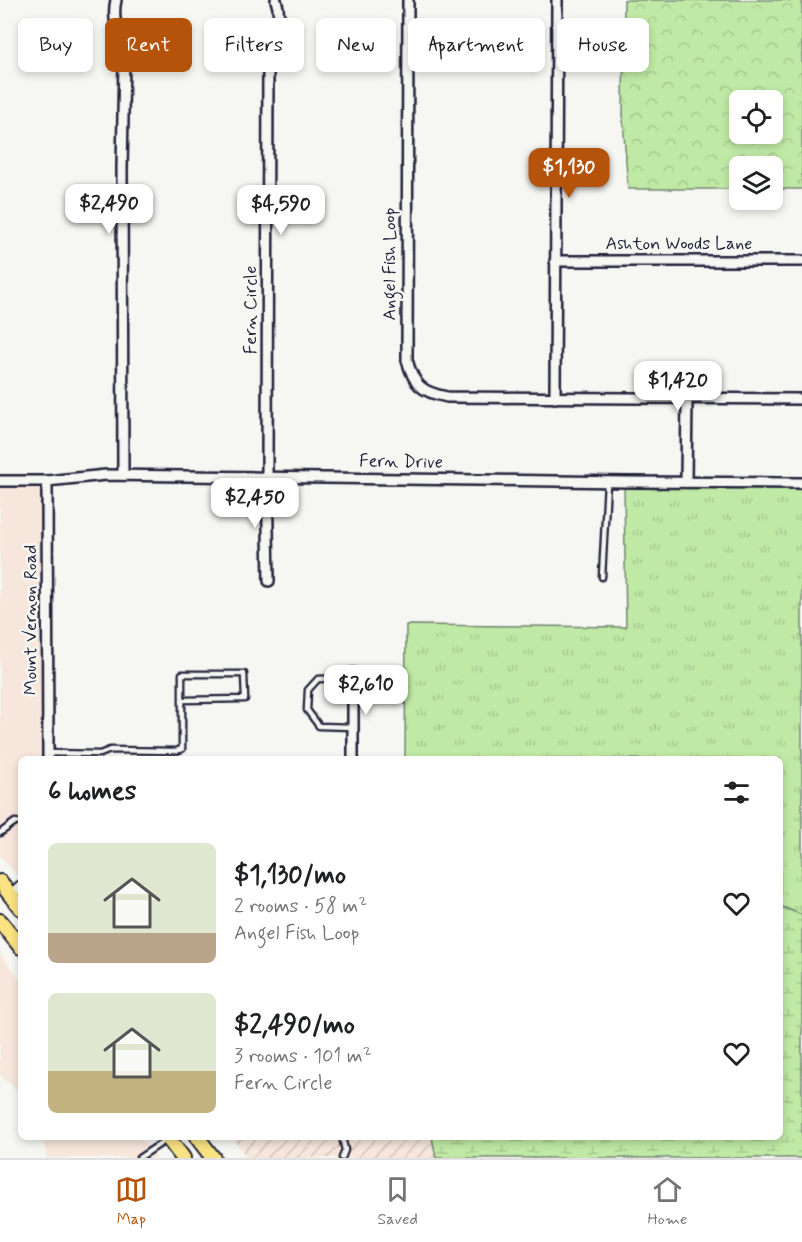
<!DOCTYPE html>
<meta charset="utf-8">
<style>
body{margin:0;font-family:Mynerve,sans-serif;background:#f2f2f2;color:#202124;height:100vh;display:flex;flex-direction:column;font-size:22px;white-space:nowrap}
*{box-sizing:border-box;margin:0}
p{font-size:20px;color:#757577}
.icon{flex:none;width:33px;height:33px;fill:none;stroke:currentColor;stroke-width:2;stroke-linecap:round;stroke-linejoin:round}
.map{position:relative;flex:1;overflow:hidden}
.details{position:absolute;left:18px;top:756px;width:765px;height:384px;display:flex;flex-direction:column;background:#fff;border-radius:9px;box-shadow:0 3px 9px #0003}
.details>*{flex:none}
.banner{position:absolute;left:18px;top:18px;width:766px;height:54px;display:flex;gap:12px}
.tools{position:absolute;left:729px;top:90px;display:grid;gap:12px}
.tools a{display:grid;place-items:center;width:54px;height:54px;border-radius:9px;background:#fff;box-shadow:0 3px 9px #0003;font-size:30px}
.price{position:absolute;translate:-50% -51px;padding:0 14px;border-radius:12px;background:#fff;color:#222;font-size:20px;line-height:39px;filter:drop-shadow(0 2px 3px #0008)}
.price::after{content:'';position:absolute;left:50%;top:36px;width:18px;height:14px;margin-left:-9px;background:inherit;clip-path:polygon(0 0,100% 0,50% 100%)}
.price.selected{background:#b45309;color:#fff}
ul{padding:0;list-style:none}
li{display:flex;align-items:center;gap:18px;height:150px;padding:0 30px}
li span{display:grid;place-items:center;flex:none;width:168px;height:120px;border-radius:9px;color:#555}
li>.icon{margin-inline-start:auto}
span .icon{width:72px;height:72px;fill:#fffc;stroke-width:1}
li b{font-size:26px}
h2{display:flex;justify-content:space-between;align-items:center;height:72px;padding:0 30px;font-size:26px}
.tag{padding:0 21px;border-radius:9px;background:#fff;box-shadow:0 3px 9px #0003;font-size:21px;line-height:54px}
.tag.selected{background:#b45309;color:#fff}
.tab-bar{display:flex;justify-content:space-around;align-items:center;height:84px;border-top:2px solid #e0e0e0;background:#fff;font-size:16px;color:#757577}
.tab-bar a{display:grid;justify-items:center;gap:3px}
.tab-bar .selected{color:#b45309}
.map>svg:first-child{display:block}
</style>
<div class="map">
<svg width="802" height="1158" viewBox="0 0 802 1158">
<defs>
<pattern id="industrial-furrows" width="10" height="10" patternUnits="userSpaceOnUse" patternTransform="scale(1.5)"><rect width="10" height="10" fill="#f6e6db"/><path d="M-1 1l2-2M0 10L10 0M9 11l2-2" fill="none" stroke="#d3c5bd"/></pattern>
<pattern id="grass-tufts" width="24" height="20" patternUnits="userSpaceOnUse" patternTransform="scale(1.5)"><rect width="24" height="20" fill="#c0e9a5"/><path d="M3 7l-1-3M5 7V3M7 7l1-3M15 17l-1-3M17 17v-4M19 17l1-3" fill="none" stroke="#a5c88f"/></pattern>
<pattern id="forest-crowns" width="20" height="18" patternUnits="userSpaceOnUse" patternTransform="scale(1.5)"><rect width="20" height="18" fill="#c0e9a5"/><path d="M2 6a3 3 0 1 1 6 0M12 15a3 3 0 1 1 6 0" fill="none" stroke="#a5c88f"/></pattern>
<pattern id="wetland-marsh" width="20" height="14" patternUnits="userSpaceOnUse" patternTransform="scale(1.5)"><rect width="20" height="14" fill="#c0e9a5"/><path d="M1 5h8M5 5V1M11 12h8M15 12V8" fill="none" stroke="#a5c88f"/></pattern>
</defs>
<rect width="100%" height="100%" fill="#f6f6f2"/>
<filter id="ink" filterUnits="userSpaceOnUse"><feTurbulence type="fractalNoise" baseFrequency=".0167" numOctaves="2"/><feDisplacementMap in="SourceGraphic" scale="12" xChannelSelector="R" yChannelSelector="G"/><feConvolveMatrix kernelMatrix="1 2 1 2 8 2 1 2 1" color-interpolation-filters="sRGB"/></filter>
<g filter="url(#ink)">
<g fill="#f6e6db">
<polygon points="0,475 48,475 51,611 48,759 21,759 21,880 0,856"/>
<polygon points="0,954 21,981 21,1094 0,1075"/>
<polygon points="42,1137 140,1137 157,1158 47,1158"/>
</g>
<polygon fill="url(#industrial-furrows)" points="232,1137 432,1137 436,1158 247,1158"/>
<polygon fill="url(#grass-tufts)" stroke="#718670" stroke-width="1.5" points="802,484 802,915 780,906 780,759 405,759 406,625 626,627 624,485"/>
<path fill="url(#forest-crowns)" stroke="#718670" stroke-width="1.5" fill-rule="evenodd" d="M624,0H802V189H773L772,166H740L739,189H628L623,119ZM740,100H772V134H740Z"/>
<polygon fill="url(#wetland-marsh)" stroke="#718670" stroke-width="1.5" points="780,906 802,915 802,1158 436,1158 432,1137 780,1137"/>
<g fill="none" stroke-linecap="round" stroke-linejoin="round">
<g stroke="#22223b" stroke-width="9">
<g id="service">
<polyline points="602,577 607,482"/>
<polyline points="353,727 319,726 307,710 308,690 318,679 353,678"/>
<polyline points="48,753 100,754 110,750 176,751 182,749 182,674 244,674 245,699 182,700"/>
<polyline points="0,833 15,822 21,823"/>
<polyline points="139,1158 166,1140"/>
<polyline points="342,1158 345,1150 342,1137"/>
</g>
</g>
<g stroke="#22223b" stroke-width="14">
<g id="minor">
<path d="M116,0C111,21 121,40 124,60L122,169L123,475"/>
<path d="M408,0L407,360C414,385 421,392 447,397L802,399"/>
<polyline points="555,261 802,261"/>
<polyline points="555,398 557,0"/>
<polyline points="0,481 47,481 106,475 628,482 802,483"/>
<polyline points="47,481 48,759"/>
<polyline points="686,482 687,398"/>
<polyline points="269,581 267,477 268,56 269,46 279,19 278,8 276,0"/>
<polyline points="353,759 353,673"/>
<polyline points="11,895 21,886"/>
</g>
</g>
<g stroke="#22223b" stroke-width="18">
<g id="primary">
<polyline points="0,882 21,908"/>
<polyline points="0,921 21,947"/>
<polyline points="167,1137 183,1158"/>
<polyline points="197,1137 213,1158"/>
</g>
</g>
<use href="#service" stroke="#f6f6f2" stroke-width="4.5"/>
<use href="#minor" stroke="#f6f6f2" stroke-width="9"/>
<use href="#primary" stroke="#f8e281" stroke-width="14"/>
</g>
</g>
<g text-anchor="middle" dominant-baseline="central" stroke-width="5" stroke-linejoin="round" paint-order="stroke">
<g font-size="18" fill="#22223b" stroke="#f6f6f2">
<text x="679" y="244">Ashton Woods Lane</text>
<text transform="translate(390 264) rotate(-90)">Angel Fish Loop</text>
<text transform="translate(251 310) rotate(-90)">Fern Circle</text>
<text transform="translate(401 462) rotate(1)">Fern Drive</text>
<text transform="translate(31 620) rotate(-90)">Mount Vernon Road</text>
</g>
</g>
</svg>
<div class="tools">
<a><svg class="icon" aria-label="locate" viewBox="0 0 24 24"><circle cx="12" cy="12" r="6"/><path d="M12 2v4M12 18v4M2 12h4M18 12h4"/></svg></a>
<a><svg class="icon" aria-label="layers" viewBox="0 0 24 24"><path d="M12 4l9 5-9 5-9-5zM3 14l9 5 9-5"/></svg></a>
</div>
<b class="price selected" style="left:569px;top:199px">$1,130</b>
<b class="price" style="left:109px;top:235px">$2,490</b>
<b class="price" style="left:281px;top:236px">$4,590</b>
<b class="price" style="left:678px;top:412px">$1,420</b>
<b class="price" style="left:255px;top:529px">$2,450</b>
<b class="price" style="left:366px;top:716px">$2,610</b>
<div class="banner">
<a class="tag">Buy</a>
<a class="tag selected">Rent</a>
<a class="tag">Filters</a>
<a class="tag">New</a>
<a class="tag">Apartment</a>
<a class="tag">House</a>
</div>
<section class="details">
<h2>6 homes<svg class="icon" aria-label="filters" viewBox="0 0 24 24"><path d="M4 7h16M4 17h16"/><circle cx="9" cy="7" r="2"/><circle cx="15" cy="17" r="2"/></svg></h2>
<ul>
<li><span style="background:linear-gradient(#dfe7d0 75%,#b9a48a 0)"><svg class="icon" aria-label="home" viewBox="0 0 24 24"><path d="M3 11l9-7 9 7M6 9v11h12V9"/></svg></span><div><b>$1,130/mo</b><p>2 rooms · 58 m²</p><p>Angel Fish Loop</p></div><svg class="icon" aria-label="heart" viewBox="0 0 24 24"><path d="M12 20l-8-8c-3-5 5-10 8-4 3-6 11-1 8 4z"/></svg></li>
<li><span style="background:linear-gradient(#dfe7d0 65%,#c2b280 0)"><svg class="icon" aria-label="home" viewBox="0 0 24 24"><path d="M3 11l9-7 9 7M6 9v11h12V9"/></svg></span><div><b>$2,490/mo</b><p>3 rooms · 101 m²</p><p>Fern Circle</p></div><svg class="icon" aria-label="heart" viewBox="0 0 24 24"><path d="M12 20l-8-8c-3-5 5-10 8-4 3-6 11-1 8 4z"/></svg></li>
</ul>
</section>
</div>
<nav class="tab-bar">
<a class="selected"><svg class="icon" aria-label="map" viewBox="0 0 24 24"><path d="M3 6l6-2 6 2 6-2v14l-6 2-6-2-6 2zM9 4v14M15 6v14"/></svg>Map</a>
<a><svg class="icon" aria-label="saved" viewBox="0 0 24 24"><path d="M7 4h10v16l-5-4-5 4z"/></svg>Saved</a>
<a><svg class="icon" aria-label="home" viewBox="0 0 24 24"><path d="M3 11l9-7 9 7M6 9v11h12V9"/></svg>Home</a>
</nav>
